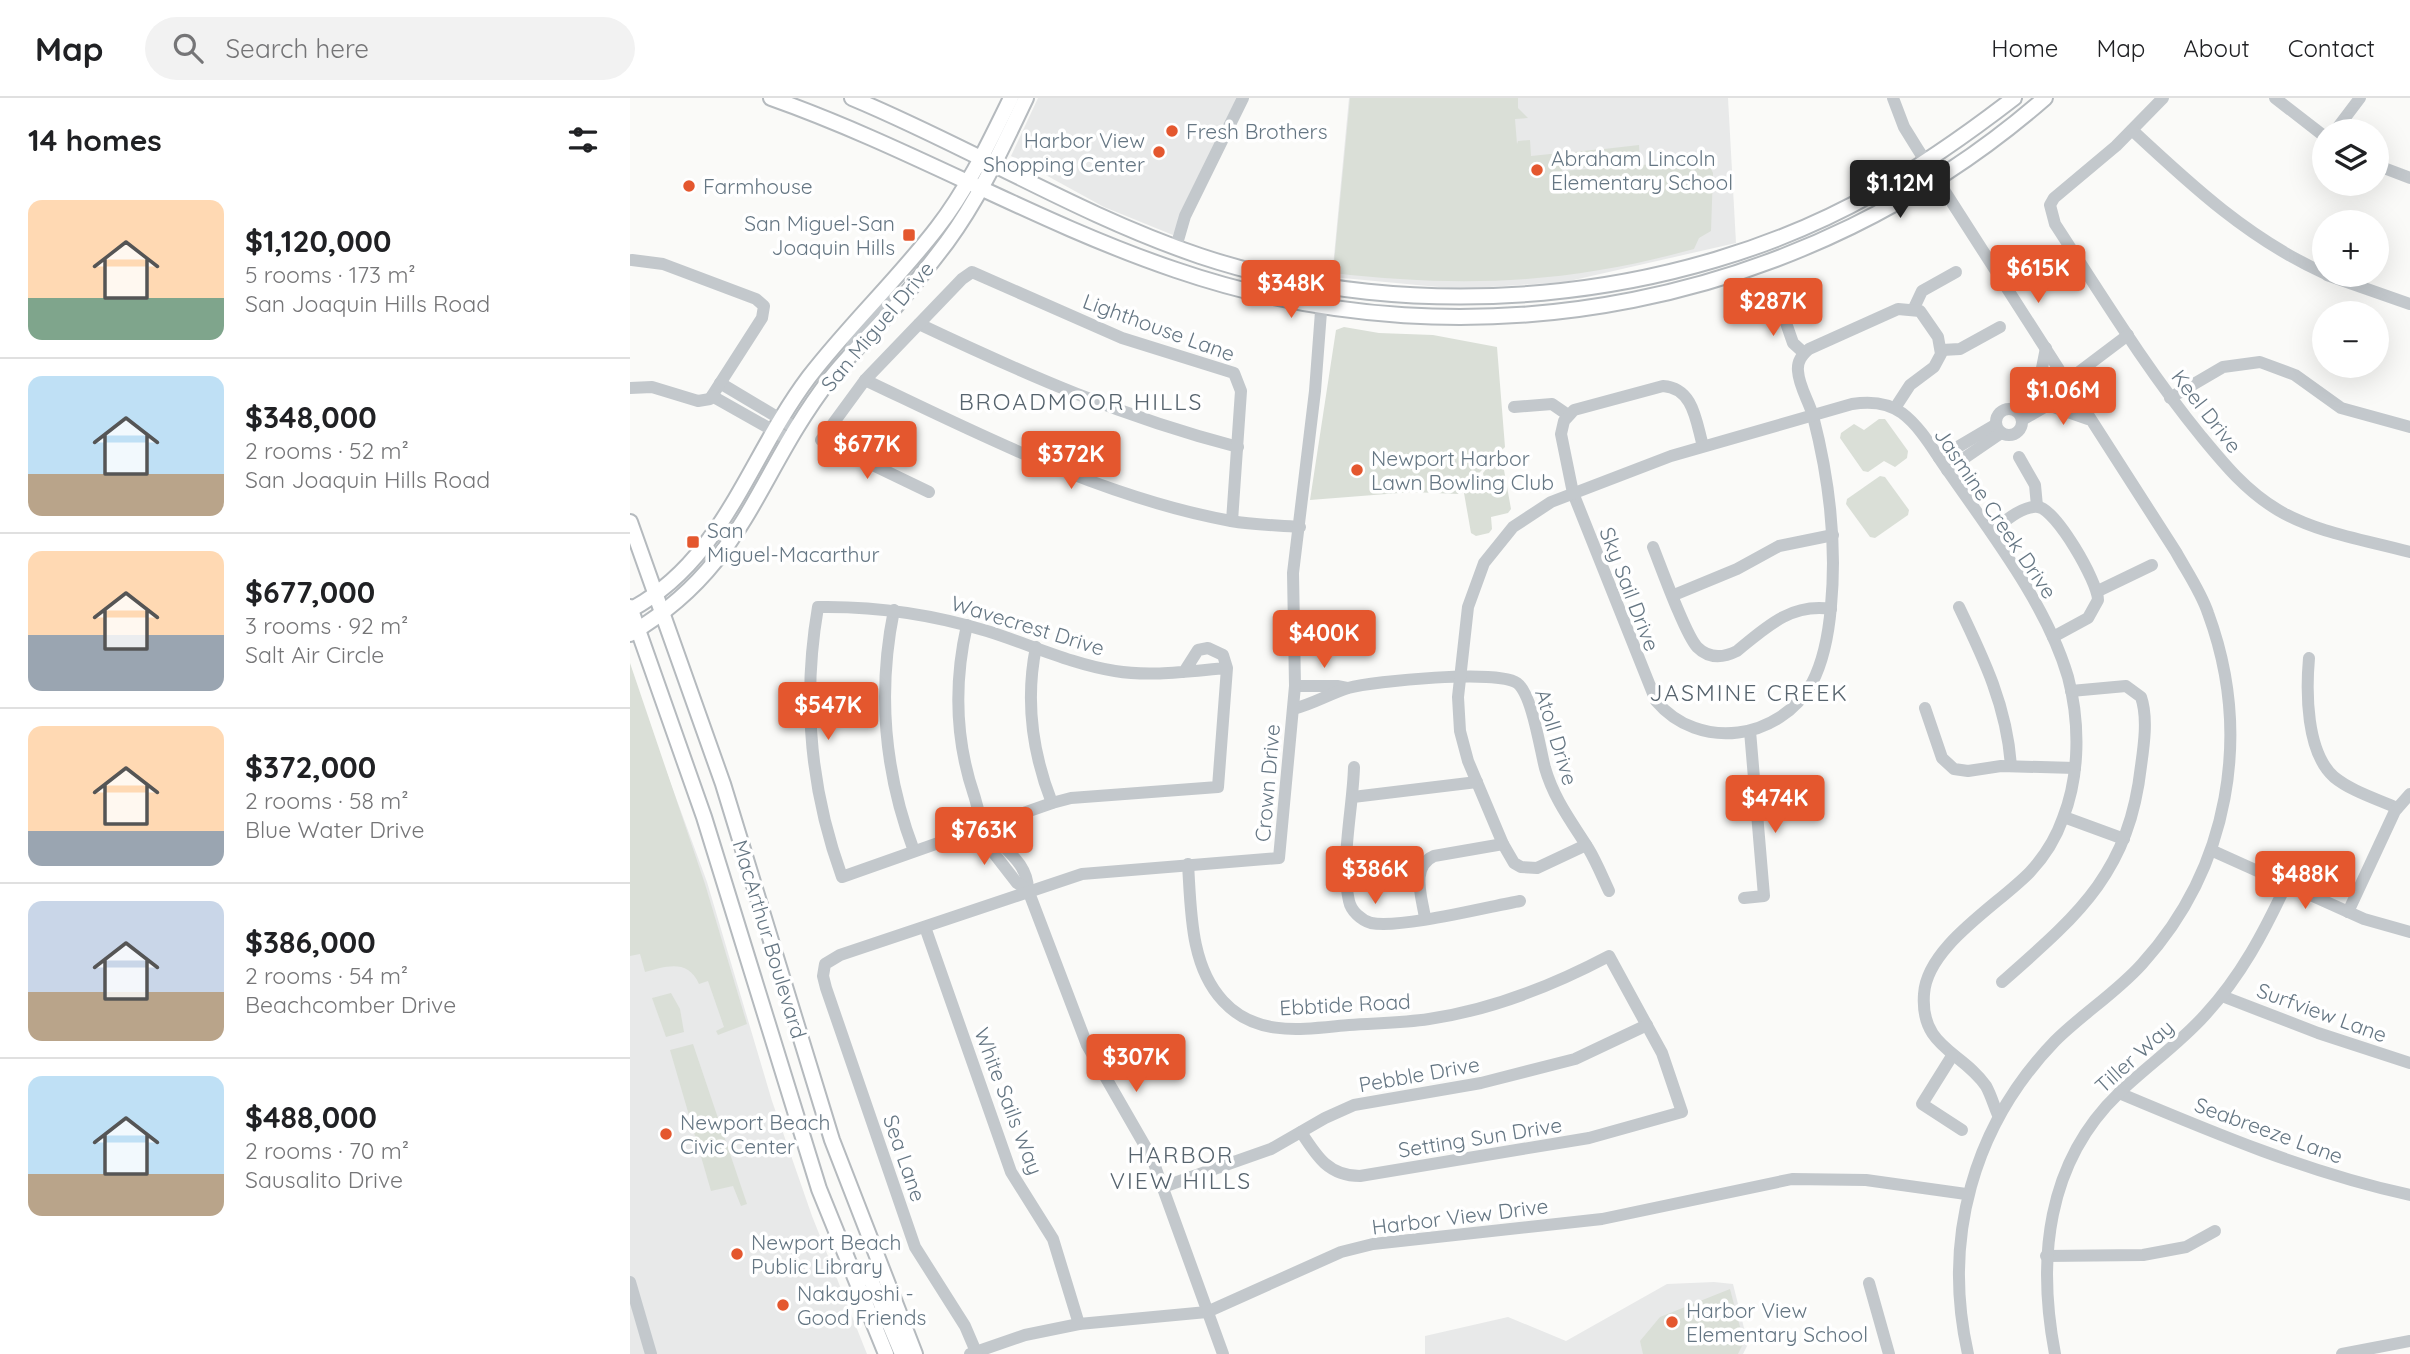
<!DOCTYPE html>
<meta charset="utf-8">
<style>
body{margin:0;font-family:Quicksand,sans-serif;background:#f2f2f2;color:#202124;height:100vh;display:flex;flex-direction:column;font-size:26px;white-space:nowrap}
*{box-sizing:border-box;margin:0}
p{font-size:23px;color:#757577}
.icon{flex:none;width:38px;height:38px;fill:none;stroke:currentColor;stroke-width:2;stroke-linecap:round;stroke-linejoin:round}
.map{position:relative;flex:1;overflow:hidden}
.sheet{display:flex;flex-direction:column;background:#fff;width:630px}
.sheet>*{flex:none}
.fabs{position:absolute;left:1682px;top:21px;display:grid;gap:14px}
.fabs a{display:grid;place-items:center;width:77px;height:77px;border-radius:50%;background:#fff;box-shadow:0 7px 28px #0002;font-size:35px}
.price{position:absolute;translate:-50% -60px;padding:0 16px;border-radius:7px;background:#e4572e;color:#fff;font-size:23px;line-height:46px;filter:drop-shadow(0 2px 4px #0008)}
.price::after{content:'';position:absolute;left:50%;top:42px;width:21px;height:16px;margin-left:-10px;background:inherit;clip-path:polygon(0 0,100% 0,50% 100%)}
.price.selected{background:#222;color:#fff}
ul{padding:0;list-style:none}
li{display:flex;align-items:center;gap:21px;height:175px;padding:0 28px}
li+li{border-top:2px solid #e0e0e0}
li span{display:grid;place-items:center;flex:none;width:196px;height:140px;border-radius:14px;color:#555}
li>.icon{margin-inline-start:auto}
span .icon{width:84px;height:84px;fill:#fffc;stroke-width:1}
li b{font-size:30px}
h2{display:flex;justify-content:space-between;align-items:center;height:84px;padding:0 28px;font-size:30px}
header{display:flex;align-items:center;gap:42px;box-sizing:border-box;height:98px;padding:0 35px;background:#fff;border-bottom:2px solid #e0e0e0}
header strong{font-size:33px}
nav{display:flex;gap:38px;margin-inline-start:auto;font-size:24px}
.search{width:490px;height:63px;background:#f2f2f2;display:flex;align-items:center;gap:18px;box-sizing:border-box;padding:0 24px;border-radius:38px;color:#757577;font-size:26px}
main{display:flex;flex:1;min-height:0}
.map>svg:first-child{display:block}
</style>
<header>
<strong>Map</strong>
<div class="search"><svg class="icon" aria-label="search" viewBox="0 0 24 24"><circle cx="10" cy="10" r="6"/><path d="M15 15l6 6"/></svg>Search here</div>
<nav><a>Home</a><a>Map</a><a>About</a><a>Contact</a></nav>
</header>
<main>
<section class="sheet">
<h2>14 homes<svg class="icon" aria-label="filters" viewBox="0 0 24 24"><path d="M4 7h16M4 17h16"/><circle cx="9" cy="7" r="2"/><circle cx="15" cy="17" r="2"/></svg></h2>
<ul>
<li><span style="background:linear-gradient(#ffd9b3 70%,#7fa58c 0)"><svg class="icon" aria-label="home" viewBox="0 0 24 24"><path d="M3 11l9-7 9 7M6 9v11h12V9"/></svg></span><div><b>$1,120,000</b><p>5 rooms · 173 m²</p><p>San Joaquin Hills Road</p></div></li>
<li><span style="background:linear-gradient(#bfe0f5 70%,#b9a48a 0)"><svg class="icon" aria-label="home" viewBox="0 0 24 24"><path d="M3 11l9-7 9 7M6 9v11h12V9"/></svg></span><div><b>$348,000</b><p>2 rooms · 52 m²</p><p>San Joaquin Hills Road</p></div></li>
<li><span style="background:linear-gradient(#ffd9b3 60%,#9aa5b1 0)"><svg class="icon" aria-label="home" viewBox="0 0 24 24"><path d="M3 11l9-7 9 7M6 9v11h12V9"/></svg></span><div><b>$677,000</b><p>3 rooms · 92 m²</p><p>Salt Air Circle</p></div></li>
<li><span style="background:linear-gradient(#ffd9b3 75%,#9aa5b1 0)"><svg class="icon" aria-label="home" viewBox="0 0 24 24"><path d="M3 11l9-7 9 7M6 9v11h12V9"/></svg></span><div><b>$372,000</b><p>2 rooms · 58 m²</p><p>Blue Water Drive</p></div></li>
<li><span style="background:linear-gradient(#c9d6e8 65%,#b9a48a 0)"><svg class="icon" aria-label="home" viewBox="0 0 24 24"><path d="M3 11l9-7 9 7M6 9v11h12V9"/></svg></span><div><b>$386,000</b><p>2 rooms · 54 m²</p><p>Beachcomber Drive</p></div></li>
<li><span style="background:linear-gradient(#bfe0f5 70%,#b9a48a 0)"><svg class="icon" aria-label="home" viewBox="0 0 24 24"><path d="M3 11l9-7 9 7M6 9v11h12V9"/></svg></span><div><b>$488,000</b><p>2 rooms · 70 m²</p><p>Sausalito Drive</p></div></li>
</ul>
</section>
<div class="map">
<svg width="1780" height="1256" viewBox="0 0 1780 1256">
<rect width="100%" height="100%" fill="#fafaf8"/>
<g fill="#e8e9e9">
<polygon points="408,0 608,0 543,137 474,109 381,58"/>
<polygon points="719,0 1098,0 1106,145 935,184 830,191 702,179"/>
<polygon points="0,575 77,784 142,1003 182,1118 237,1256 0,1256"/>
<polygon points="1084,1184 1103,1186 1118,1246 1113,1256 795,1256 795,1238 878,1219 936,1243 1037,1186"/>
</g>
<g fill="#dadfd7">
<path d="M720,0H888V10L898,20L885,21L887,46L888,43L900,42L901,58L930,55L932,73L1077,62L1083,75L1081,133L1069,140L1064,151C937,186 834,190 703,175Z"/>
<polygon points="1009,47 1010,64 976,68 974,51"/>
<polygon points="971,51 972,68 938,71 936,55"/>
<polygon points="714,229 749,235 803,237 867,249 875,349 828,396 782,394 680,402 706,232"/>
<polygon points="1249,321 1255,321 1278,353 1277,360 1265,369 1254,363 1238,374 1233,373 1210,340 1211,335 1224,326 1234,332"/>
<polygon points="870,368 874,372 881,411 878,415 861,419 862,431 859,435 846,438 841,435 834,395 837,390 855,387 853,375 857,370"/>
<polygon points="1250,378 1255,379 1279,412 1278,417 1245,440 1240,439 1216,406 1217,401"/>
<path d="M0,565L75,786L117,926L88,937L86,933L94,929L78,883L69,886C58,861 37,868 15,874L10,856L0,858Z"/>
<polygon points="41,895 50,911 54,934 36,939 22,900"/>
<polygon points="63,946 117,1106 111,1108 103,1088 81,1093 40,952"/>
<polygon points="1100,1191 1114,1244 1108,1256 1013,1256 1010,1243 1030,1219"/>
</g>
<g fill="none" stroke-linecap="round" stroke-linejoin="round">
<g stroke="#b5babe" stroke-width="18">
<g id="major">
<path d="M141,0C280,49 407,125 546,172C844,274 1178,207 1415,0"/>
<path d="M222,0C340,49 449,117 570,158C783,229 1048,206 1244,95C1293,67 1340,34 1384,0"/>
<polyline points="0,424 93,686 202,1042 285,1256"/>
<polyline points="0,509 74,719 189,1091 256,1256"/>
<path d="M0,512C94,462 118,360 179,279C219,227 267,182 307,130C338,90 359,45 381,0"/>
<path d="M0,536C116,468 125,378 200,281C217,259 238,239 257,218C278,195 298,169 317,144C350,99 372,50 396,0"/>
<polyline points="221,1171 241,1182 272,1256"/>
</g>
</g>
<g stroke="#c3c8cc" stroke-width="12">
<path d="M1263,0L1274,29L1287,50L1546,454C1557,474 1571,494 1578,515C1623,637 1599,770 1512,866C1486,895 1452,916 1425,943C1343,1028 1312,1141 1338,1256"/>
<path d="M1533,0L1486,48L1424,100L1420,107L1425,126C1472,198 1517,272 1571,338C1594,366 1616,393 1648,412C1687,435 1736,442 1780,454"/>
<polyline points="1645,0 1694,38"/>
<path d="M1502,32C1562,88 1619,141 1694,175"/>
<polyline points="1705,33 1730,0"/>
<polyline points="1746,67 1780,80"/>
<polyline points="546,149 555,118 613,0"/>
<polyline points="1697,177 1780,206"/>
<polyline points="1148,202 1163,245 1174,255"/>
<polyline points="1284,210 1292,193 1326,174"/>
<path d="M289,226C397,277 492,319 608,349"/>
<polyline points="1312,252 1330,251 1370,229"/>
<polyline points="219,256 225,241 255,205 258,198 255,191"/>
<path d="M235,282C353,338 471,399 601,423C623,427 647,427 670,429"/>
<polyline points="90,285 167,331"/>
<polyline points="0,290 22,289 68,303 80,301 132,220 134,208 126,201 33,166 2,162"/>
<polyline points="1407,295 1416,250"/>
<polyline points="82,298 160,342"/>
<polyline points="1540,300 1593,269 1630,264 1665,277 1711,310 1780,329"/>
<polyline points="1418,307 1458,321"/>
<polyline points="884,309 922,306 938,317"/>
<circle cx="1379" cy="324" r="13"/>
<polyline points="1381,311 1407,295 1437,283 1498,237"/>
<polyline points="1392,322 1418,307 1437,284"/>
<path d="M1073,348C1066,324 1064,290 1033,288L944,312L934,323L931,336L943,395L1026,603C1069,654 1150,642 1182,585C1194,562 1199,532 1201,508C1207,444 1199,380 1183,318C1179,303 1169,289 1168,273C1167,263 1172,257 1179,251L1268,211L1290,213L1308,239L1311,256L1304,269L1280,287L1265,310"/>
<polyline points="1389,359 1405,387 1407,408"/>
<polyline points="1309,360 1365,327"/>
<polyline points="1317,372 1371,335"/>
<polyline points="299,394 191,342 235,282 332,181 342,174 492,240 604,275 611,293 602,423"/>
<path d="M1361,434C1373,425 1392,407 1408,409C1426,411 1468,484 1468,502L1458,520L1423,539"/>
<path d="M1023,449C1031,469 1055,536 1067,549C1079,561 1093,560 1107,553C1136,529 1161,505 1201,511"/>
<polyline points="1468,493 1522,467"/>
<polyline points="1044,497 1107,471 1149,448 1203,437"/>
<path d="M1329,509C1354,561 1377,609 1381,668"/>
<path d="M264,512C247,595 254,674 284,753"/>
<path d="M337,527C324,584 325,641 344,697C347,706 349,719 354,727C369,749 398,762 398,792L457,947L522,1060L593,1256"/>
<path d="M406,549C395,603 402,654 422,705"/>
<path d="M1679,560C1676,594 1676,654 1704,679C1721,693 1747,701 1767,710"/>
<path d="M554,574L568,552L578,550L593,557L597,570L588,689L441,700L422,705L212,779C180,691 172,602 188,509C246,508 301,516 357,533C399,546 441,566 485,573C521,579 560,573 597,570"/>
<polyline points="665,588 707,588 717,590"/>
<polyline points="1295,610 1312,660 1324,671 1338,673 1371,668 1445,670"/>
<path d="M663,611C683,606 699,596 718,590C744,583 868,571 887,585C902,596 910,651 915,670C924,701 941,723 958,750C966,763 972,778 979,793"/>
<path d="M724,669C723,710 710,764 719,803C721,813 731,822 741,825C770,831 857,809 890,803"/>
<polyline points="723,699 847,684"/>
<polyline points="1434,719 1494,741"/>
<polyline points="355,728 352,740 387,785 398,792"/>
<path d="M956,747L907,770L891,769L884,765L873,746L838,663L830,633L828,599L838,509L854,465L883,429L921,404L1041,358L1222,306C1240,303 1257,304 1272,315C1291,329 1305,355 1318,373C1361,435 1417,507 1438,579C1450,624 1450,677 1433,720C1426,740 1414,759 1400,774C1368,807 1297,848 1294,896C1290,950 1332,953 1356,988C1361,997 1364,1008 1368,1017"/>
<polyline points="1583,753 1734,821 1780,834"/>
<path d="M558,766C561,812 560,868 593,903C627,940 674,931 719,927C745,925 772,925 799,921C861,912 924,887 979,858L1032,955L1052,1014L959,1040L730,1078C699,1078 687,1059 671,1034"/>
<polyline points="1114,800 1134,798 1120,633"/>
<polyline points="1718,814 1765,713 1780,696"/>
<path d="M795,820C792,799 780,769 804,758L873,746"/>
<polyline points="295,829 381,1074 423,1141 449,1226"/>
<path d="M1372,884C1448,817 1499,775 1511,668C1514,647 1518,619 1511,599L1496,588L1441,593"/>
<polyline points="1592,898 1688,935 1780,965"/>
<polyline points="1322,958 1292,1006 1332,1032"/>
<path d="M1489,995C1584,1035 1679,1075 1780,1097"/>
<polyline points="533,1089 641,1051 695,1020 724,1007 851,985 945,961 1017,927"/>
<polyline points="1416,1158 1513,1157 1556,1149 1585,1133"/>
<polyline points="0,1184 21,1256"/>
<polyline points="1239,1185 1259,1256"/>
<polyline points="340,1256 395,1237 449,1226 577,1214 711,1154 743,1146 972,1121 1162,1081 1236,1082 1336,1096"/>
<polyline points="347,1256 335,1228 285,1149 196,890 193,878 195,866 210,857 452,776 649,760 665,588 663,475 685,293 693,187"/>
<path d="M1425,1256C1407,1162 1416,1065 1489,995C1517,968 1549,946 1575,917C1611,878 1634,834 1656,787"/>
<polyline points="1712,1256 1780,1243"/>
</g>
<use href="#major" stroke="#fff" stroke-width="14"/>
</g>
<g fill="#e4572e" stroke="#fff" stroke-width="2.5">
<circle cx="542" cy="33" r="7"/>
<circle cx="529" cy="54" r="7"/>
<circle cx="907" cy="72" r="7"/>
<circle cx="59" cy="88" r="7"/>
<rect x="272" y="130" width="14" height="14" rx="3.5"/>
<circle cx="727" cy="372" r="7"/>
<rect x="56" y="437" width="14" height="14" rx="3.5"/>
<circle cx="36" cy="1036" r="7"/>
<circle cx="107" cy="1156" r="7"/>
<circle cx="153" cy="1207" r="7"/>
<circle cx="1042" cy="1224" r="7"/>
</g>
<g text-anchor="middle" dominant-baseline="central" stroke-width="7" stroke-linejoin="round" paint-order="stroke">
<g font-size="21" fill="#657683" stroke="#fff" text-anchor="start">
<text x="556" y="33">Fresh Brothers</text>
<text x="515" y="42" text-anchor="end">Harbor View<tspan x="515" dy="24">Shopping Center</tspan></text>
<text x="921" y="60">Abraham Lincoln<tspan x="921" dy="24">Elementary School</tspan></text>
<text x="73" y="88">Farmhouse</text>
<text x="265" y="125" text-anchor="end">San Miguel-San<tspan x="265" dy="24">Joaquin Hills</tspan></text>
<text x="741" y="360">Newport Harbor<tspan x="741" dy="24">Lawn Bowling Club</tspan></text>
<text x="77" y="432">San<tspan x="77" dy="24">Miguel-Macarthur</tspan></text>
<text x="50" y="1024">Newport Beach<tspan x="50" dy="24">Civic Center</tspan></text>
<text x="121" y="1144">Newport Beach<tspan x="121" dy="24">Public Library</tspan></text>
<text x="167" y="1195">Nakayoshi -<tspan x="167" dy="24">Good Friends</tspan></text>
<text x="1056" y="1212">Harbor View<tspan x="1056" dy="24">Elementary School</tspan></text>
</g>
<g font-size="21" fill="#657683" stroke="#fff">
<text transform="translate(247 228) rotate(-50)">San Miguel Drive</text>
<text transform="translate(529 229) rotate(20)">Lighthouse Lane</text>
<text transform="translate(1577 313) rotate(52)">Keel Drive</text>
<text transform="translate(1366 415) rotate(56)">Jasmine Creek Drive</text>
<text transform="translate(1000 491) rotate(69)">Sky Sail Drive</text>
<text transform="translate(398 527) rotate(17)">Wavecrest Drive</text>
<text transform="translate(927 639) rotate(73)">Atoll Drive</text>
<text transform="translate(637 685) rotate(-85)">Crown Drive</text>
<text transform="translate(140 841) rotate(73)">MacArthur Boulevard</text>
<text transform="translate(715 906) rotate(-3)">Ebbtide Road</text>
<text transform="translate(1692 914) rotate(20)">Surfview Lane</text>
<text transform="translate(1504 958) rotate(-42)">Tiller Way</text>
<text transform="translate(789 976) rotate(-10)">Pebble Drive</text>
<text transform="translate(379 1003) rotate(69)">White Sails Way</text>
<text transform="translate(1639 1032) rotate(20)">Seabreeze Lane</text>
<text transform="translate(850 1039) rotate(-9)">Setting Sun Drive</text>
<text transform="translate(275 1060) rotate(71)">Sea Lane</text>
<text transform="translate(830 1118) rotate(-7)">Harbor View Drive</text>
</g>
<g font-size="23" letter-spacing="2" fill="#57646e" stroke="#fff">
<text x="451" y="303">BROADMOOR HILLS</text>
<text x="1119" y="594">JASMINE CREEK</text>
<text x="551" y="1056">HARBOR<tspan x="551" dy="26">VIEW HILLS</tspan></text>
</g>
</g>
</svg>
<div class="fabs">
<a><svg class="icon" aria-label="layers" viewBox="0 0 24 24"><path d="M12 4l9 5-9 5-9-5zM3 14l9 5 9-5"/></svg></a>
<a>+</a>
<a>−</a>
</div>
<b class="price selected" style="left:1270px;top:122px">$1.12M</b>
<b class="price" style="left:1408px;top:207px">$615K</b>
<b class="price" style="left:661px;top:222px">$348K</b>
<b class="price" style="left:1143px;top:240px">$287K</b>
<b class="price" style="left:1433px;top:329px">$1.06M</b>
<b class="price" style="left:237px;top:383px">$677K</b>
<b class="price" style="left:441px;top:393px">$372K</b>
<b class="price" style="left:694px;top:572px">$400K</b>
<b class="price" style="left:198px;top:644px">$547K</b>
<b class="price" style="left:1145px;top:737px">$474K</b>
<b class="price" style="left:354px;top:769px">$763K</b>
<b class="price" style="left:745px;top:808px">$386K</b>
<b class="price" style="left:1675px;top:813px">$488K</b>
<b class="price" style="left:506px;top:996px">$307K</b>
</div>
</main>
